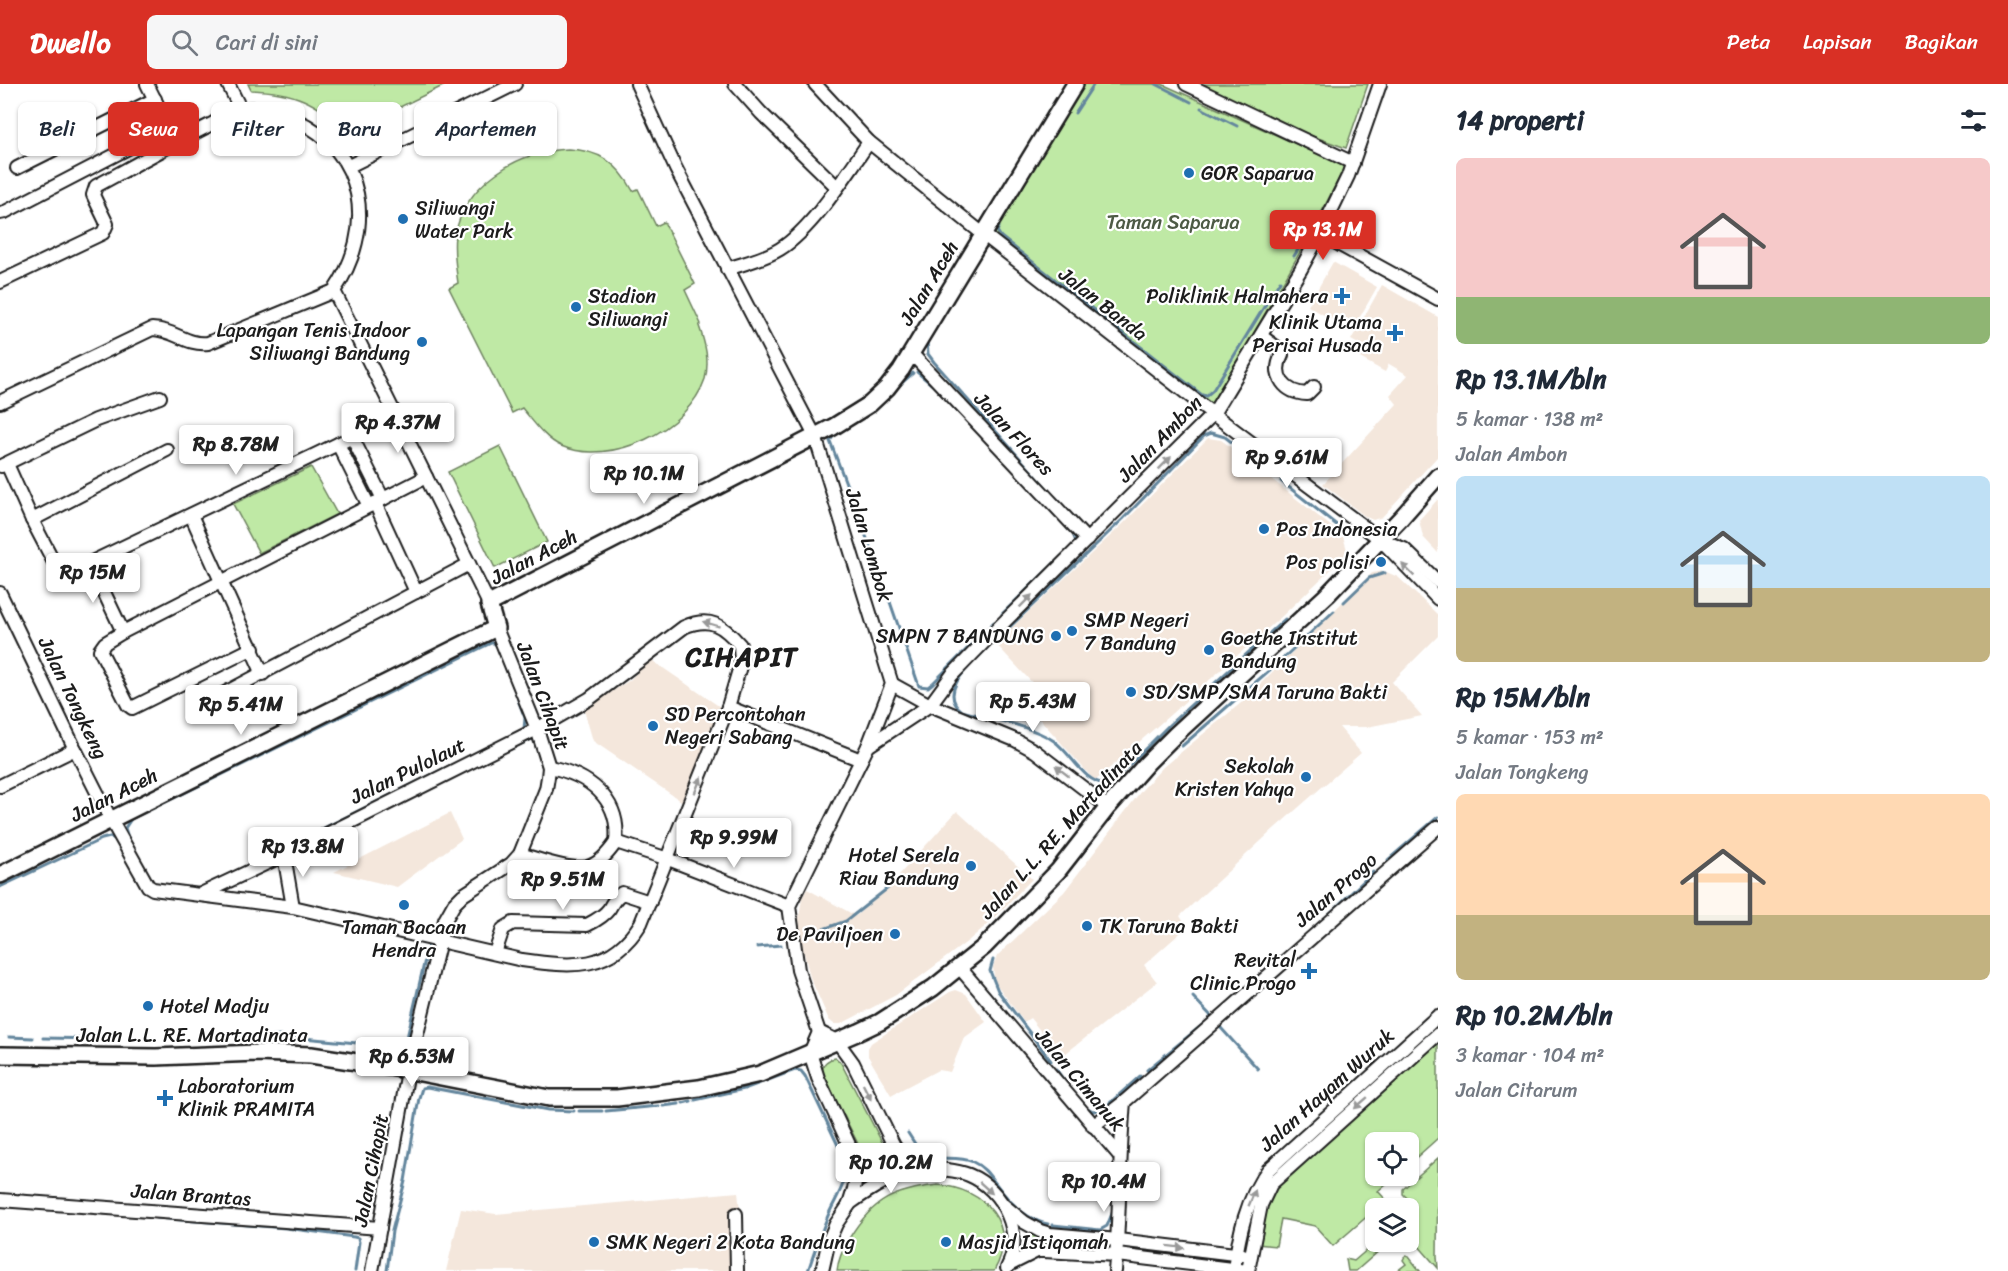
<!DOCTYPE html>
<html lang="id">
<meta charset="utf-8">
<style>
body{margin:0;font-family:Sriracha,sans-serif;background:#f6f6f7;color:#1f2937;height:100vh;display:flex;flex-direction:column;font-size:22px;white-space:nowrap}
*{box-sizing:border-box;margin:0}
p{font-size:20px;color:#747a83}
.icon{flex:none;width:33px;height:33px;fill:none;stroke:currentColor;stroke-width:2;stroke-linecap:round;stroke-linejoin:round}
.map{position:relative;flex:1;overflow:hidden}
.sheet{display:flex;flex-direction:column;background:#fff;width:570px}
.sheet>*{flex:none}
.banner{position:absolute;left:18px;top:18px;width:570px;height:54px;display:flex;gap:12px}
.tools{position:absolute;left:1365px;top:1048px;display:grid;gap:12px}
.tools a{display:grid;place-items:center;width:54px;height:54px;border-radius:9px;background:#fff;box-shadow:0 2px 4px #0004;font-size:30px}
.price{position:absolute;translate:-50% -51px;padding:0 14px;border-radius:6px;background:#fff;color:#222;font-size:20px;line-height:39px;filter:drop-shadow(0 2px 3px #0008)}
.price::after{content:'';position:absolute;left:50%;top:36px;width:18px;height:14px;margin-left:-9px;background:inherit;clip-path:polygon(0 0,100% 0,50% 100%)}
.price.on{background:#d93025;color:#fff}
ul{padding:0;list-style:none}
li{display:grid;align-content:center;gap:12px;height:318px;padding:0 18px}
li span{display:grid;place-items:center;height:186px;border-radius:9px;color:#555}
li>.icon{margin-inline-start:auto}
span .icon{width:108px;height:108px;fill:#fffc;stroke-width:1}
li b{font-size:26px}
h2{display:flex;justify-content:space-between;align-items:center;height:72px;padding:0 18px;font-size:26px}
.pill{padding:0 21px;border-radius:9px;background:#fff;box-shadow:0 2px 4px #0004;font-size:21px;line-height:54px}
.pill.on{background:#d93025;color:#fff}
header{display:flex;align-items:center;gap:36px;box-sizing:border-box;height:84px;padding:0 30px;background:#d93025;color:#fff}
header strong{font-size:28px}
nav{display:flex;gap:33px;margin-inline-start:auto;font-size:21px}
.search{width:420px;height:54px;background:#f6f6f7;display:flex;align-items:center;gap:15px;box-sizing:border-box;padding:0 21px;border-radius:9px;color:#747a83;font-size:22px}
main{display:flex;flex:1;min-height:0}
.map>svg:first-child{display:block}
</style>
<header>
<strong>Dwello</strong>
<div class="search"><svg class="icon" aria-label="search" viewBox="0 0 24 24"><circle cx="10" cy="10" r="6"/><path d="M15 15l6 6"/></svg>Cari di sini</div>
<nav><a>Peta</a><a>Lapisan</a><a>Bagikan</a></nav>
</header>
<main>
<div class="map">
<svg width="1438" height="1187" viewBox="0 0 1438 1187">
<rect width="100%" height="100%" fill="#fff"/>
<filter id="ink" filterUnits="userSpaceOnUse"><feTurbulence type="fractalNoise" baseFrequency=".0167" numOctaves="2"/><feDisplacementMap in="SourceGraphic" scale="12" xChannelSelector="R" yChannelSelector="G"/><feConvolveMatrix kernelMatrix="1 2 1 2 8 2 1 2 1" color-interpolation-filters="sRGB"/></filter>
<g filter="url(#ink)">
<g fill="#f4e7dc">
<polygon points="1333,178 1377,203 1352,247 1308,222"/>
<polygon points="1382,201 1438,233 1438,372 1382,433 1373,436 1366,433 1323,400 1397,320 1390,311 1408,291 1389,280 1385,288 1360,274 1366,264 1351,256"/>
<polygon points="1208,354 1221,356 1239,369 1343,452 1347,466 1344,473 1281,533 1095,697 1039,634 1053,621 995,559 1122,441"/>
<polygon points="1438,415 1438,469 1423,453 1419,436"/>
<polygon points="1384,487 1398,493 1438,531 1438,552 1392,598 1422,632 1367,643 1339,643 1361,669 1275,744 1180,832 1187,843 1144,881 1157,898 1061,973 1030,934 1024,938 995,898 993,883 997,872 1064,808 1141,707 1163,683 1241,619 1372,489"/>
<polygon points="650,575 723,625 684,719 593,657 584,626 630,596"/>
<polygon points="957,727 1032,795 989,839 968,857 896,911 841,940 834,940 829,936 810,893 801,857 799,834 802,814 807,805 856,832 890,801"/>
<polygon points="450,729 462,755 397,803 334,788"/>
<polygon points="956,906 966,910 986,938 964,954 950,988 938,986 891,1011 868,972 868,964 871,959 950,908"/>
<polygon points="738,1108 740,1127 736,1187 446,1187 461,1125 496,1130"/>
</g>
<g fill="#bfe9a5" stroke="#6e8260" stroke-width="1.5">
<path d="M248,0H447L351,47C313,19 300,8 251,6Z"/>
<polygon points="1076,0 1162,0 1345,82 1312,147 1212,323 989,149"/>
<polygon points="1198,0 1368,0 1346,64 1287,43"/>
<path d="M568,65C599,66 618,79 633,107L638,105L656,142L664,138L695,200L685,206L701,240L699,242C705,259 710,277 705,295C688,346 611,383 561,362C545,355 533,337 522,324L512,329L449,204L458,199C456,184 453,168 455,152C464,100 517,67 568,65Z"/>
<polygon points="500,362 547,458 495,484 448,388"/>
<polygon points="311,383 337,430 259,469 233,420"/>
<polygon points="1438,956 1438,1054 1409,1080 1408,1059 1376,1059 1376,1092 1395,1092 1378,1107 1386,1116 1333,1162 1315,1142 1281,1135 1276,1162 1257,1160 1266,1106"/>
<path d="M836,974L841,979L886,1066L884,1073L876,1079L866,1076L822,987C823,979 828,975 836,974Z"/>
<polygon points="1438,1074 1437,1173 1438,1184 1409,1151 1408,1125 1405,1125 1412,1119 1403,1110 1403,1105"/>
<path d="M938,1101C984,1104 1020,1142 994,1187H837C838,1175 844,1163 850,1153C873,1115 896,1106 938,1101Z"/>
<polygon points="1029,1151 1091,1156 1093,1163 1088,1167 1027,1163 1025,1156"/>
<polygon points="1376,1158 1395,1158 1396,1160 1393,1162 1388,1159 1356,1187 1348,1187 1346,1175 1354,1177"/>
<polygon points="1405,1172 1409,1173 1420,1187 1397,1187 1406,1180 1403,1176"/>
</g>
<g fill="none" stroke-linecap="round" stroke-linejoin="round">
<g stroke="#64869d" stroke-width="3">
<polyline points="1156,0 1191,18"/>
<polyline points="1201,24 1237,42"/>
<polyline points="1075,29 1094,0"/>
<polyline points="999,143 997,147 1001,153 1202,311 1206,312 1213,306 1280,197"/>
<polyline points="1294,172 1299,164"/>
<polyline points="927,256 928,270 934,278 1067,427"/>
<polyline points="917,288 936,304"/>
<polyline points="897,303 913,289"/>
<polyline points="868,330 834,351 830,357 880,489 919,602 928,603 933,599 994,538"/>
<polyline points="1281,397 1348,450"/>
<polyline points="1344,518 1369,494 1385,489"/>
<polyline points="1002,530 1076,458 1073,450 1068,445"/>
<polyline points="994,558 1123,435 1204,352 1211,349 1225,353 1268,386"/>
<path d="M987,564C973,579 936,607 962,627C987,634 1033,642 1054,657C1072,670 1083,698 1106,700L1115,695L1170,640L1285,535"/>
<polyline points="518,616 525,634 524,645"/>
<polyline points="1182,662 1279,578 1334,527"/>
<polyline points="506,667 532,655 535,657"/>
<polyline points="372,734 454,693"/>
<polyline points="129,757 125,744 131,735 491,559 494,559 498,563"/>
<polyline points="1388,776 1438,733"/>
<polyline points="255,778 451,681"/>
<polyline points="293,790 292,775 295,771"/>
<polyline points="0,803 102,755 110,753 115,755"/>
<polyline points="1329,830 1373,788"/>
<polyline points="818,847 846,837 888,804"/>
<polyline points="757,863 781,861"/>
<polyline points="993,876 990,887 998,907 1051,977"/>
<polyline points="1193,913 1212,933"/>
<polyline points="1221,944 1258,985"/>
<polyline points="9,953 33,954"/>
<polyline points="43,954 104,955"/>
<polyline points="239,954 282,952 400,963 406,958 429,858"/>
<polyline points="1056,985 1068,1002"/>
<polyline points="1147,986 1223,924"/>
<path d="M695,1016L744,1005L795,986L801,987L805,992L845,1076C848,1101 836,1112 827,1134C820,1151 814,1169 808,1187"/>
<polyline points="683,1019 691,1017"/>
<polyline points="663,1022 679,1020"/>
<polyline points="1084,1022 1093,1027 1103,1025 1140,992"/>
<polyline points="579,1027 602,1027"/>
<polyline points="606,1027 659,1022"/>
<path d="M908,1049L919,1066L926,1072C941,1077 958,1071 973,1078C984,1083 989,1091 996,1100C1009,1118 1026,1136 1048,1140"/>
<polyline points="157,1134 286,1144 354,1153 358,1154 359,1158 355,1187"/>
<polyline points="1053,1141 1100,1146 1107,1142 1113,1127"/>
<polyline points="387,1187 392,1147 405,1097 419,1014 422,1004 427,1003 548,1026 574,1027"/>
</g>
<g stroke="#1c1c1c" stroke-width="16">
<g id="minor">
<polyline points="147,0 172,50"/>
<polyline points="228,0 241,26"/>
<polyline points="637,0 676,85 815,352 892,600 868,662 789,822 798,886 819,948 837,957 853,979 894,1062 900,1070 927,1085"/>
<polyline points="735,0 761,29 837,103"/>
<polyline points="815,0 869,58 983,150 1213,330 1380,455 1438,515"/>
<polyline points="1186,0 1353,79"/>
<polyline points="349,82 515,0"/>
<polyline points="17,84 155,15"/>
<polyline points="0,129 5,128 169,43"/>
<polyline points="1320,150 1438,215"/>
<path d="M727,185C745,179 764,175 780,165C813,144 846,91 869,58"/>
<path d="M0,198L103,149L107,140L93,111L96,102C133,82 170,61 208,42C218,37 230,28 241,26C257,22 280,29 294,35C367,67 376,146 334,207"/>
<polyline points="334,207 489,520"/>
<path d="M1261,252L1279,265L1282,271C1271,292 1285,309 1307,310L1314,303"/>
<polyline points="912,270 1087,456"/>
<path d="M0,318L152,245C173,245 187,262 208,259L334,207"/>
<polyline points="352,353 383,415"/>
<polyline points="338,360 369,422"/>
<polyline points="7,380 32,436 57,484 61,489 67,490 396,332"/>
<polyline points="1,382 96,336 160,313"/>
<polyline points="375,419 416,508"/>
<polyline points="191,431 263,590"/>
<polyline points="32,436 167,366"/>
<polyline points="1384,457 1404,465 1438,498"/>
<polyline points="90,479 123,548"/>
<path d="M0,509L75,665L111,736L148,802L153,805L293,823L522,876C572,883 611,888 641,839L728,623L741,579L740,561C723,541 710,532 684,543L589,615L537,645L297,765L199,811"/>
<polyline points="253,564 132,624 128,621 100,566 105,559 123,548 426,393"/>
<polyline points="892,600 930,621 1015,656 1035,667 1108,723"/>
<polyline points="221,611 469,480"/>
<polyline points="728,623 861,676"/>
<polyline points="868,662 930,621 952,591 987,555 1213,330 1301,185 1320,150 1348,92 1380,0"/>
<path d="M549,683C587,690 621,714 616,758L668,775L789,822"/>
<polyline points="0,702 75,665"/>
<path d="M520,770C538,775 569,787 587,783C599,780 610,767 616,758"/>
<polyline points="284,771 293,823"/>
<path d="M495,869L503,845L513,839L587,841C595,837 604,832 609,825C613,818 615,814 622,809L650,818"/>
<polyline points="960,884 1120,1072"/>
<polyline points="819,948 810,969 818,994 858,1080 854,1105 849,1121 836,1140 829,1156 822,1187"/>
<polyline points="1093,1042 1124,1018 1438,743"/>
<path d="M858,1080C880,1090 888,1084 894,1062"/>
<polyline points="0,1116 380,1144"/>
<path d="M849,1120C873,1103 894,1089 924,1086C937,1084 957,1086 969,1091C1003,1105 1025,1150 1007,1184"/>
<polyline points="1002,1120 1024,1138 1040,1147 1050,1150 1118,1156 1243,1171"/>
<polyline points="736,1130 737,1187"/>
<polyline points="1009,1181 1037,1167 1044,1167 1117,1171 1248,1187 1261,1121 1271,1100 1438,950"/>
<path d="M1234,1185C1239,1151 1246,1115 1268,1086L1438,932"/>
<polyline points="372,1187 408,987 445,836 454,820 463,811 511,780 520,770 546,705 548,693 549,683 537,645 496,544"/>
<path d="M1115,1187C1120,1131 1119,1074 1124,1018"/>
</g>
</g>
<g stroke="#1c1c1c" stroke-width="20">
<g id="major">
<polyline points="0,791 496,544 489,520 833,343 870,320 887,304 901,286 1075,0"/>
<polyline points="0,971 156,973 257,969 311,971 390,983 549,1014 617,1014 699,1004 760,990 859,948 880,938 933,904 984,863 1058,787 1108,723 1147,679 1175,651 1327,511 1401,434 1438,392"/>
</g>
</g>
<use href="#minor" stroke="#fff" stroke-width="12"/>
<use href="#major" stroke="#fff" stroke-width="15"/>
</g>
<defs><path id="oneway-solid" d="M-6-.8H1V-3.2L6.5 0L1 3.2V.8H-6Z" transform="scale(1.5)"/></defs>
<g fill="#999">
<use href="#oneway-solid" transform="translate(1165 379) rotate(-45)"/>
<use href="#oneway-solid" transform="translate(1408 486) rotate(-135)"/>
<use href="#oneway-solid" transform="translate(1026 517) rotate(-45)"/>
<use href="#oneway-solid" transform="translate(711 540) rotate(-163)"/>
<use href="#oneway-solid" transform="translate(1062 687) rotate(-142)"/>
<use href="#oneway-solid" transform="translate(698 701) rotate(-68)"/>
<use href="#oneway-solid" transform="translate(867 1008) rotate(63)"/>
<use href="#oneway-solid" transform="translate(1361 1019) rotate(139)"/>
<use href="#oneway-solid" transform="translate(986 1104) rotate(42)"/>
<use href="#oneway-solid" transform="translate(1252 1114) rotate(-67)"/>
<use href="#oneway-solid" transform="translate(1176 1163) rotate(7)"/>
</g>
</g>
<g fill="#1f6fb2" stroke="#fff" stroke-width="2">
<circle cx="1189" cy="89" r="6"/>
<circle cx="403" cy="135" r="6"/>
<path d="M1339 203h6v6h6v6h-6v6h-6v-6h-6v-6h6z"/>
<circle cx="576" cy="223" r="6"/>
<path d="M1392 240h6v6h6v6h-6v6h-6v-6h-6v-6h6z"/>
<circle cx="422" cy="258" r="6"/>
<circle cx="1264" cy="445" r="6"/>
<circle cx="1381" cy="478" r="6"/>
<circle cx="1072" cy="547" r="6"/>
<circle cx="1056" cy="552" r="6"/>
<circle cx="1209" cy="566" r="6"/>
<circle cx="1131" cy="608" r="6"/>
<circle cx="653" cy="642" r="6"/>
<circle cx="1306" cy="693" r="6"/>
<circle cx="971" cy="782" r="6"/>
<circle cx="404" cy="821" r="6"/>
<circle cx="1087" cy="842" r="6"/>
<circle cx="895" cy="850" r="6"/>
<path d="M1306 878h6v6h6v6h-6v6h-6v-6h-6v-6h6z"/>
<circle cx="148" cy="922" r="6"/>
<path d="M162 1005h6v6h6v6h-6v6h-6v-6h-6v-6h6z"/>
<circle cx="594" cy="1158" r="6"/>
<circle cx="946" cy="1158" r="6"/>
</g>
<g text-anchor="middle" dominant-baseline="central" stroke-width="4.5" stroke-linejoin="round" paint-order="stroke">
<g font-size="20" fill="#1c1c1c" stroke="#fff" text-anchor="start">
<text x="1201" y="89">GOR Saparua</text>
<text x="415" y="124">Siliwangi<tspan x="415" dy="23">Water Park</tspan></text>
<text x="588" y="212">Stadion<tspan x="588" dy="23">Siliwangi</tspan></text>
<text x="1328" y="212" text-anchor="end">Poliklinik Halmahera</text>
<text x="1382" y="238" text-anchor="end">Klinik Utama<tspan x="1382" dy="23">Perisai Husada</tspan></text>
<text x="410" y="246" text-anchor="end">Lapangan Tenis Indoor<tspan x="410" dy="23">Siliwangi Bandung</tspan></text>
<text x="1276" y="445">Pos Indonesia</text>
<text x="1369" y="478" text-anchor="end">Pos polisi</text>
<text x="1084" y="536">SMP Negeri<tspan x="1084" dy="23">7 Bandung</tspan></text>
<text x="1044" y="552" text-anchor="end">SMPN 7 BANDUNG</text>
<text x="1221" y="554">Goethe Institut<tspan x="1221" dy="23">Bandung</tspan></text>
<text x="1143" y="608">SD/SMP/SMA Taruna Bakti</text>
<text x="665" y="630">SD Percontohan<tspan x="665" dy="23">Negeri Sabang</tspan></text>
<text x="1294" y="682" text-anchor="end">Sekolah<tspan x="1294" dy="23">Kristen Yahya</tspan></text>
<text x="959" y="771" text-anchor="end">Hotel Serela<tspan x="959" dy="23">Riau Bandung</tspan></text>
<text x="1099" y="842">TK Taruna Bakti</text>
<text x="404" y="843" text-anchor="middle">Taman Bacaan<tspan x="404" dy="23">Hendra</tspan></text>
<text x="883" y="850" text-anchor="end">De Paviljoen</text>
<text x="1296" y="876" text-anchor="end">Revital<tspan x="1296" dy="23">Clinic Progo</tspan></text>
<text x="160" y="922">Hotel Madju</text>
<text x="178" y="1002">Laboratorium<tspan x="178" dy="23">Klinik PRAMITA</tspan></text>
<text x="606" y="1158">SMK Negeri 2 Kota Bandung</text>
<text x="958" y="1158">Masjid Istiqomah</text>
</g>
<g font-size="20" fill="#4d5a45" stroke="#fff">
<text x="1173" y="138">Taman Saparua</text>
</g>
<g font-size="20" fill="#1c1c1c" stroke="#fff">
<text transform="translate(929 199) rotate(-59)">Jalan Aceh</text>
<text transform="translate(1103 220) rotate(38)">Jalan Banda</text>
<text transform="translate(1014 350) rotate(47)">Jalan Flores</text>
<text transform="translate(1160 355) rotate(-46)">Jalan Ambon</text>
<text transform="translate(869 461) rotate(73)">Jalan Lombok</text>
<text transform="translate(534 473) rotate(-28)">Jalan Aceh</text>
<text transform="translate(543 612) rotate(69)">Jalan Cihapit</text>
<text transform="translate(73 614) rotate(64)">Jalan Tongkeng</text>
<text transform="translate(408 687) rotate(-26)">Jalan Pulolaut</text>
<text transform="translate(114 711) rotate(-27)">Jalan Aceh</text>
<text transform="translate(1061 746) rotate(-48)">Jalan L.L. RE. Martadinata</text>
<text transform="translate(1336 806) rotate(-41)">Jalan Progo</text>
<text x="192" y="951">Jalan L.L. RE. Martadinata</text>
<text transform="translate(1080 996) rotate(50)">Jalan Cimanuk</text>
<text transform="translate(1327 1006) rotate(-42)">Jalan Hayam Wuruk</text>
<text transform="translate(371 1086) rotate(-79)">Jalan Cihapit</text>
<text transform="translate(191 1111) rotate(4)">Jalan Brantas</text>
</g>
<g font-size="26" font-weight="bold" letter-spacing="1.5" fill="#1c1c1c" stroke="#fff">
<text x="742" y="573">CIHAPIT</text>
</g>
</g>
</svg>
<div class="tools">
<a><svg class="icon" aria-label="locate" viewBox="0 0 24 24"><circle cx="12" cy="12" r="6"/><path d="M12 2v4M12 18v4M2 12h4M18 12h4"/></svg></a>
<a><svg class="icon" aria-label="layers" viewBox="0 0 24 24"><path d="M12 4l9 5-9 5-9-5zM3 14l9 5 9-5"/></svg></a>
</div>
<b class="price on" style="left:1323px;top:177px">Rp 13.1M</b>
<b class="price" style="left:398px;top:370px">Rp 4.37M</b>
<b class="price" style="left:236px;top:392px">Rp 8.78M</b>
<b class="price" style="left:1287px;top:405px">Rp 9.61M</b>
<b class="price" style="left:644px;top:421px">Rp 10.1M</b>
<b class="price" style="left:93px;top:520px">Rp 15M</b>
<b class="price" style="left:1033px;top:649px">Rp 5.43M</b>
<b class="price" style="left:241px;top:652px">Rp 5.41M</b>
<b class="price" style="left:734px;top:785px">Rp 9.99M</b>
<b class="price" style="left:303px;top:794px">Rp 13.8M</b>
<b class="price" style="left:563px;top:827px">Rp 9.51M</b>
<b class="price" style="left:412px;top:1004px">Rp 6.53M</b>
<b class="price" style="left:891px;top:1110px">Rp 10.2M</b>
<b class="price" style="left:1104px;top:1129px">Rp 10.4M</b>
<div class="banner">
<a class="pill">Beli</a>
<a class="pill on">Sewa</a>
<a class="pill">Filter</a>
<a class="pill">Baru</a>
<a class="pill">Apartemen</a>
</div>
</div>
<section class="sheet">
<h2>14 properti<svg class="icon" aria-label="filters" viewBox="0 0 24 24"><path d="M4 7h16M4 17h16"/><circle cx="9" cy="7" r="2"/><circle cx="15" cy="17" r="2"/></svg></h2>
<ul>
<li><span style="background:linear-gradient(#f6c9c9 75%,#8fb573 0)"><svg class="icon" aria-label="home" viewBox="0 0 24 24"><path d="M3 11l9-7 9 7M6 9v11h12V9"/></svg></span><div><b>Rp 13.1M/bln</b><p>5 kamar · 138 m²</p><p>Jalan Ambon</p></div></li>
<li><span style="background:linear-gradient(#bfe0f5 60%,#c2b280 0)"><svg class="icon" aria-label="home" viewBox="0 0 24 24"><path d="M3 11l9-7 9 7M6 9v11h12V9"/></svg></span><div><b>Rp 15M/bln</b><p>5 kamar · 153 m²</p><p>Jalan Tongkeng</p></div></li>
<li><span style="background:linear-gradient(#ffd9b3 65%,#c2b280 0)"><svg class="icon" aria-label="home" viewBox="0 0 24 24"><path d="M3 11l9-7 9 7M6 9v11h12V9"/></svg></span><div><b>Rp 10.2M/bln</b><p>3 kamar · 104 m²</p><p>Jalan Citarum</p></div></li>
</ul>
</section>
</main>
